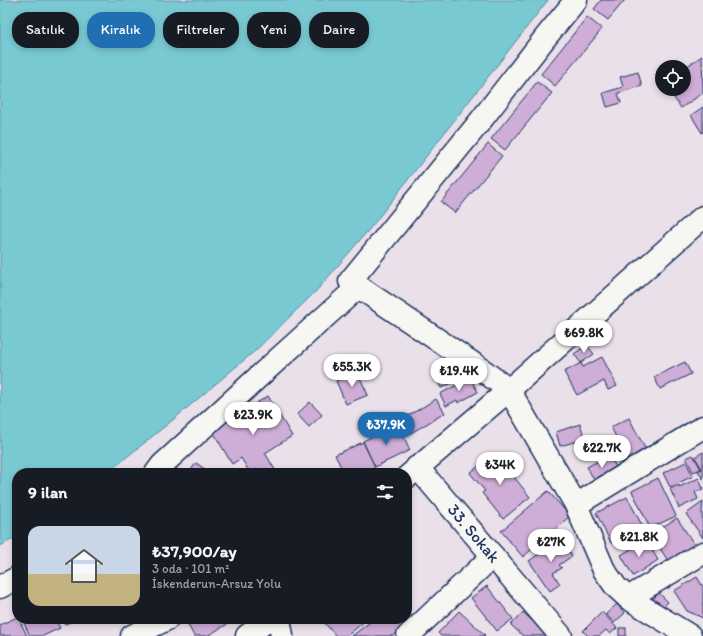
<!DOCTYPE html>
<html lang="tr">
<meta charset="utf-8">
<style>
body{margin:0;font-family:Itim,sans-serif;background:#20242c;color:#f1f3f6;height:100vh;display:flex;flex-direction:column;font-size:15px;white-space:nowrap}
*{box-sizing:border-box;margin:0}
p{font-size:13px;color:#9ea1a6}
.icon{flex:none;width:22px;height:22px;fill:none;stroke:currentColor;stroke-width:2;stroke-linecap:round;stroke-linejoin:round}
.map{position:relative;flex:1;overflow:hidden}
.side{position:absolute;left:12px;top:468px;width:400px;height:156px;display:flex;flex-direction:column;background:#171b24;border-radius:16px;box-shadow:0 2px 6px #0003}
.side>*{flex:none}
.hud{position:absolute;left:12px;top:12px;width:400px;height:36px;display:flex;gap:8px}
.buttons{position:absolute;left:655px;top:60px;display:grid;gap:8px}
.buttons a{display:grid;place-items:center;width:36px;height:36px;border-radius:50%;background:#171b24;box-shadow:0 2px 6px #0003;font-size:20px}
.price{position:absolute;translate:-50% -34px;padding:0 9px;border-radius:14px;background:#fff;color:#222;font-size:13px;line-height:26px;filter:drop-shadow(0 1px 2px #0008)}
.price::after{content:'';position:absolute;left:50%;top:24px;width:12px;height:9px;margin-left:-6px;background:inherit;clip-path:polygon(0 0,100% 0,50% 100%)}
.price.on{background:#1f6fb2;color:#fff}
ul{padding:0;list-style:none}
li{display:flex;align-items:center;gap:12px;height:100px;padding:0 16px}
li span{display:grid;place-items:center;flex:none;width:112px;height:80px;border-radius:12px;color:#555}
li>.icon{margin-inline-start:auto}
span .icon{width:48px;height:48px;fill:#fffc;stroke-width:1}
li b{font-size:17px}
h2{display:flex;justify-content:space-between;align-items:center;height:48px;padding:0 16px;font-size:17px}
.pill{padding:0 14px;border-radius:16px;background:#171b24;box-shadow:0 2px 6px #0003;font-size:14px;line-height:36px}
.pill.on{background:#1f6fb2;color:#fff}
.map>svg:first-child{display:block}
</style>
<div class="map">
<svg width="703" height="636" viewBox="0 0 703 636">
<rect width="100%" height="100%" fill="#eae0ea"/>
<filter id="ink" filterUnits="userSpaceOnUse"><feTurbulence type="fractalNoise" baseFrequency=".025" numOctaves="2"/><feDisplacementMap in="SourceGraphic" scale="8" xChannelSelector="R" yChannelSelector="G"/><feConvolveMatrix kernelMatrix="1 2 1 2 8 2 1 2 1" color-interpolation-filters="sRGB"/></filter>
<g filter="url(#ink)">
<polygon fill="#79c9d2" stroke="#538ba4" points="0,0 548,0 372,226 318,289 256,350 174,419 107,473 17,473 17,537 0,546"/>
<g fill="#ceadd7" stroke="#1b2f5e">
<polygon points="601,0 625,0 608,20 594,9"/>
<polygon points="587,17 602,29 555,86 541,74"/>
<polygon points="702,56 703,93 681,108 674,98 677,95 673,89 684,89 684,68"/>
<polygon points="638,72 642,86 618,93 621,103 607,107 603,93 623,87 620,77"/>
<polygon points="537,82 552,93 505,150 491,139"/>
<polygon points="703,107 703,132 702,133 691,115"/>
<polygon points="488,144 502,156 455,213 441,202"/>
<polygon points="587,345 594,354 581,363 574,354"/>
<polygon points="602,357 617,386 608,390 604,381 577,395 564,372 581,363 583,367"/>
<polygon points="447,362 456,381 441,388 432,369"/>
<polygon points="685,362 691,374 660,389 654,377"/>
<polygon points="357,371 368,395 346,404 336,381"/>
<polygon points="470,378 478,392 458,403 457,400 446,406 440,394"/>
<polygon points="268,396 292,436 265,453 277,473 259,473 257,469 250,473 241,458 232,464 212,430"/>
<polygon points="436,399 445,413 411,433 403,419"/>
<polygon points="310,402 322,415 309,427 297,414"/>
<polygon points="629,418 648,454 629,463 611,427"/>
<polygon points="398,424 410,450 375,467 363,441"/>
<polygon points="580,424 585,439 560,446 556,432"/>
<polygon points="363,442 375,467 362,473 344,473 335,455"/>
<polygon points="703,452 703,479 698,471 702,469 695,457"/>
<polygon points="495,453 530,497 503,519 482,493 485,491 470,473"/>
<polygon points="609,455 618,470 596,483 587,467"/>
<polygon points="693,455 701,469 693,472 686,458"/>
<polygon points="686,462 693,476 670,487 663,473"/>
<polygon points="196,463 209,472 209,473 189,473"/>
<polygon points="171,465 182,473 165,473"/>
<polygon points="330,468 333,473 322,473"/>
<polygon points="658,478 676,516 650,528 632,491"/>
<polygon points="699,478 703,489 695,492 698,499 679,508 670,489 679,485 679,487"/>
<polygon points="548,491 570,516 523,557 501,531"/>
<polygon points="627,497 643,527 611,543 596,513"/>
<polygon points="703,502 702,511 703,538 686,514"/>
<polygon points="677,518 696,547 670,564 651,534"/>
<polygon points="560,539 572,556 559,565 562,568 553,573 560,584 550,591 529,561"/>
<polygon points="646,540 658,560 633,576 621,555"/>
<polygon points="697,577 703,587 703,618 687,611 674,591"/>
<polygon points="487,586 513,619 497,631 471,598"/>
<polygon points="659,593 668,602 660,610 651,601"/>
<polygon points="617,604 625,613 614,623 606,614"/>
<polygon points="407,611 414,619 393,636 352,636 374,619 407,619"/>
<polygon points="459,611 485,635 484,636 441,636 438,633"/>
<polygon points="523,612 548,636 523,636 511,625"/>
<polygon points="602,612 617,628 610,634 606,630 599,636 588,636 583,631"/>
<polygon points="17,617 17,619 19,619 27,636 0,636 0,625"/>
<polygon points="22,619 55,619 60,628 43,636 30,636"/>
<polygon points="63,619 78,619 65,624"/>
<polygon points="199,619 236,619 207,636 194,636 188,625"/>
<polygon points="321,619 367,619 347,636 336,636"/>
<rect x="619" y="628" width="7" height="8"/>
</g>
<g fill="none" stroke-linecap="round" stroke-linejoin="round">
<g stroke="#1b2f5e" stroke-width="25">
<g id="minor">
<polyline points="576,0 545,38 478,124 350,281 481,369 509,390 576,505 604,570 616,587 628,598 690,636"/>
<polyline points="417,467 561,636"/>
<polyline points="156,473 162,465 255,380 358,287"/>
<polyline points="576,505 703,427"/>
<polyline points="0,587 17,578"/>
<polyline points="628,598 703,553"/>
<polyline points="279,619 282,636"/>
<polyline points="408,636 493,556"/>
</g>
</g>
<g stroke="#1b2f5e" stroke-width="25">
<g id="major">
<polyline points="407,477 509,390 703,217"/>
<polyline points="132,636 167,619"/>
<polyline points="247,636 269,619"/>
</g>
</g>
<use href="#minor" stroke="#f6f6f2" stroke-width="22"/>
<use href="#major" stroke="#f6f6f2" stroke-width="22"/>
</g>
</g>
<g text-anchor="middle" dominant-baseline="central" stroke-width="4" stroke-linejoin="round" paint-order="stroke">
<g font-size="17" fill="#1b2f5e" stroke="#f6f6f2">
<text transform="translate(474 533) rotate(50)">33. Sokak</text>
</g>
</g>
</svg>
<div class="buttons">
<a><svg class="icon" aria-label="locate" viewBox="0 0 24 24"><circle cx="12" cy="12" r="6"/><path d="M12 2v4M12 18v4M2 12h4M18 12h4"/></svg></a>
</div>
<b class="price" style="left:584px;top:354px">₺69.8K</b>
<b class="price" style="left:352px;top:388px">₺55.3K</b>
<b class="price" style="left:459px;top:392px">₺19.4K</b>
<b class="price" style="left:253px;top:436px">₺23.9K</b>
<b class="price on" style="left:386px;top:446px">₺37.9K</b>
<b class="price" style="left:602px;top:469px">₺22.7K</b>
<b class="price" style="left:500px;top:486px">₺34K</b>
<b class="price" style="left:639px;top:558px">₺21.8K</b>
<b class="price" style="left:551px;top:563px">₺27K</b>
<div class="hud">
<a class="pill">Satılık</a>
<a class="pill on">Kiralık</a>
<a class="pill">Filtreler</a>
<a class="pill">Yeni</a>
<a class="pill">Daire</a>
</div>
<section class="side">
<h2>9 ilan<svg class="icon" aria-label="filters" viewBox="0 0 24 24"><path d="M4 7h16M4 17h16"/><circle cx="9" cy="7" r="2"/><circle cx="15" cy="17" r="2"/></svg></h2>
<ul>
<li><span style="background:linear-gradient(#c9d6e8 60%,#c2b280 0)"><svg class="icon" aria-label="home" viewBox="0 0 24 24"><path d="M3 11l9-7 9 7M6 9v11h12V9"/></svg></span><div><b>₺37,900/ay</b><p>3 oda · 101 m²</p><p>İskenderun-Arsuz Yolu</p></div></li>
</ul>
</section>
</div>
